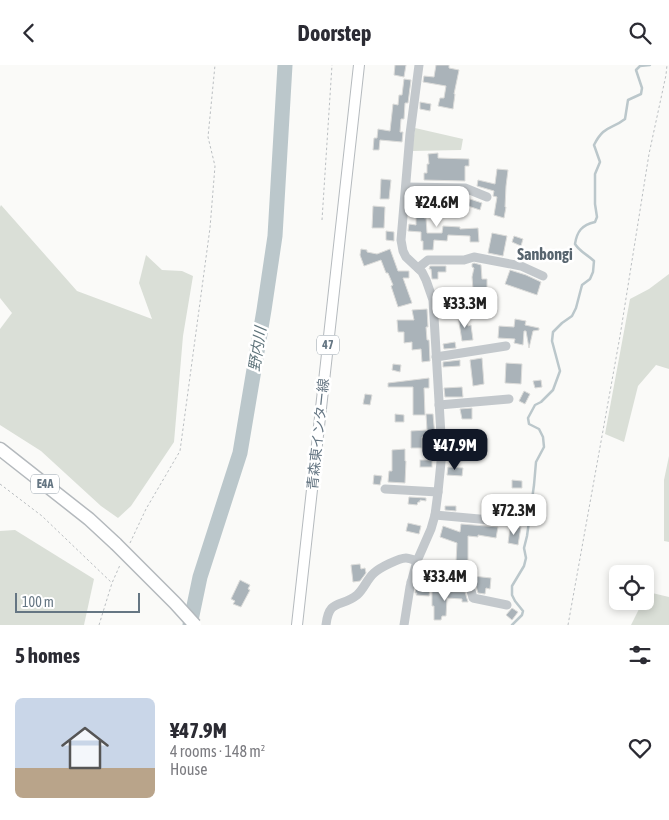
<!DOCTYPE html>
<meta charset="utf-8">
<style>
body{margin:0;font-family:"Asap Condensed","Noto Sans JP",sans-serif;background:#f7f7f7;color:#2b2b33;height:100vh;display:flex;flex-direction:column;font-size:19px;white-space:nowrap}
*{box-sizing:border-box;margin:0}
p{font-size:16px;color:#7c7c81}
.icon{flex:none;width:28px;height:28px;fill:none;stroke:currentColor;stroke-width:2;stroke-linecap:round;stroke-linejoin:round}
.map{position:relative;height:560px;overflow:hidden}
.panel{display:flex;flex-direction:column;background:#fff;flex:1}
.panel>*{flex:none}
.fabs{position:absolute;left:609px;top:500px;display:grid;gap:10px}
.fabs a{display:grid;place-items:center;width:45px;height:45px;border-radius:8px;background:#fff;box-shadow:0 2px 8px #0003;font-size:25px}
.scale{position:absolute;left:15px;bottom:12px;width:125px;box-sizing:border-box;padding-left:5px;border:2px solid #657683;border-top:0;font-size:14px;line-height:18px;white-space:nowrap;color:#657683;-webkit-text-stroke:4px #fff;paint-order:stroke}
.price{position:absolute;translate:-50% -42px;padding:0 11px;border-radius:10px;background:#fff;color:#222;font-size:16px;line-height:32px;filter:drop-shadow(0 1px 2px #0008)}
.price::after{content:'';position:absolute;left:50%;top:30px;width:15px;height:11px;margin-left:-8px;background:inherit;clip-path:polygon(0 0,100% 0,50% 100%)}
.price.on{background:#111827;color:#fff}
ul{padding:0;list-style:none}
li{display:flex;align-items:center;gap:15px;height:125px;padding:0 15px}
li span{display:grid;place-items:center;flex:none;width:140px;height:100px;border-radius:8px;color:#555}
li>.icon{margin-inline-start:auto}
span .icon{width:60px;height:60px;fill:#fffc;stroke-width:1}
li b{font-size:21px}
h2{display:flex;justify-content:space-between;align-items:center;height:60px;padding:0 15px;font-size:21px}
header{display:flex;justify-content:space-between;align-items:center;height:65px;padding:0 15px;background:#fff;font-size:22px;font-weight:700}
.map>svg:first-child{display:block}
</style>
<header><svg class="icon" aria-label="back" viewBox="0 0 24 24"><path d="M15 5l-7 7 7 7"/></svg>Doorstep<svg class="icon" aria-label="search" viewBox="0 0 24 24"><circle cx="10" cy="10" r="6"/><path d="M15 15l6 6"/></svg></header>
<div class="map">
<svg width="669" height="560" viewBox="0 0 669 560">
<rect width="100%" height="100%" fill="#fafaf8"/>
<g fill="#dadfd7">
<polygon points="415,63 463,74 461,85 412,86"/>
<polygon points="1,140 77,226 152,254 139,218 146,190 162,205 182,206 193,211 183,271 174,377 131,441 118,453 101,441 41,386 0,360 0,264 12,248 0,233 0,142"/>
<polygon points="669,209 669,304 656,300 638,321 624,377 605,369 630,234 649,224"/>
<polygon points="669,391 669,477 664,476 664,415"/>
<polygon points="15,465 94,514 84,560 0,560 0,466"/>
<polygon points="648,527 669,532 669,560 631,560 643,536 645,536 645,533"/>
</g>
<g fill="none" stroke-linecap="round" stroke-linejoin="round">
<path stroke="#bbc7cb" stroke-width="2.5" d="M512,560L522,550L523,546L515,536L512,530V521L524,501L526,493L524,483L527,471L534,420L536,397L544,382L543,372L539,364L529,359L528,353L535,340L541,337L553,325L560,306L552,276L553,267L562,258L572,251L576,243L582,220L590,214L593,207L594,196C587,189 581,188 575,179C577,166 582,160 595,157L597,152L595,139V109L600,97L594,80C604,60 611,65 625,54L628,35L641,29L642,23L636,5L640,1L650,0"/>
<polyline stroke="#bbc7cb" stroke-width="15" points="190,560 200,512 240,388 264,245 275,171 285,0"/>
</g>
<g fill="#aab3b9" stroke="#dcdcda">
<polygon points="395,0 406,0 404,12 394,10"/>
<polygon points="436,0 449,0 449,3 459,5 454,29 455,29 453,44 438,41 440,33 444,33 446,21 423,17 424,11 434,12"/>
<polygon points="404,14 411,15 408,38 405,38 404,54 401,54 400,67 403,67 402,77 380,75 379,85 373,85 374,73 377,73 378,64 390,66 393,39 398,40 399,30 402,30"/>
<polygon points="420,37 431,39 430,46 420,44"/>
<polygon points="438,88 438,93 469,94 469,101 465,101 465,116 424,115 424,108 427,108 427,99 429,99 428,89"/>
<polygon points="497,104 508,105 506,121 505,142 506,142 504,153 494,150 497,132 493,131 494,126 477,121 478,115 495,119"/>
<polygon points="381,114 391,115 389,134 380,134"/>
<polygon points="414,128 424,129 424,153 426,153 427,168 442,168 443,161 460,162 460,164 478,163 479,177 470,177 470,171 448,170 447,176 434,175 433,185 423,185 423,176 421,176 421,167 408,166 409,159 416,160 416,141 414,141"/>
<polygon points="470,134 482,138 480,145 468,141"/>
<polygon points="451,136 460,138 458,149 449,148"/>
<polygon points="373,141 385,142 384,163 372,163"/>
<polygon points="386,166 394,167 394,176 386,175"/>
<polygon points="492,168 507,171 503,191 488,188"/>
<polygon points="514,171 523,174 521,181 512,177"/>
<polygon points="361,184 367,185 367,187 377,189 390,184 398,206 409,206 409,213 403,213 412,238 398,242 391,221 393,220 388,208 386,208 381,195 364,201 360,190"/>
<polygon points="474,198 481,200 482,214 487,214 487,229 475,230 475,224 473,224 472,212 474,203 472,202 472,199"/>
<polygon points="430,201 446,201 446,207 438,207 438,214 432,214 431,204 429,204"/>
<polygon points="510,205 526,210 541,217 537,230 505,219"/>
<polygon points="427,244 428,262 426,262 427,275 429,275 430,296 422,297 421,284 412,285 412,277 404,278 404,267 398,267 397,255 414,255 412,245"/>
<polygon points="466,250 468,261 471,260 473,275 462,276 458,251"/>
<polygon points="515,254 526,256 525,260 539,263 539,265 533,266 529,283 526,266 524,266 523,280 514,278 515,274 498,273 499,261 514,262"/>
<polygon points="455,277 456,283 444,284 443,279"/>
<polygon points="482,293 484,319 473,321 470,295"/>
<polygon points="460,295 460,301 443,302 443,297"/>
<polygon points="506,298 522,299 521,319 505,318"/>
<polygon points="393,299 401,300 400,307 392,305"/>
<polygon points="429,313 429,323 424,323 425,350 413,350 413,322 388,322 388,318"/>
<polygon points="541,315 542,322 535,323 533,316"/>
<polygon points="462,322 463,332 445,332 444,323"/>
<polygon points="524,326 530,329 525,339 519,336"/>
<polygon points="365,329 372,330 370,340 363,339"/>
<polygon points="472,343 472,354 462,354 460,344"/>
<polygon points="395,349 404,350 404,357 395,357"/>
<polygon points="426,349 433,349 435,372 422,372 422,383 411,383 411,366 427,365"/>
<polygon points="462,372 477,372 477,384 482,384 482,390 476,390 477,395 460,396 460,389 462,389"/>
<polygon points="405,384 405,396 406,396 405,418 388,417 389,406 392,406 392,385"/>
<rect x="420" y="395" width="12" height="7"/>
<polygon points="448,402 463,403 462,411 447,410"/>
<polygon points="374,410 382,411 380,420 373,419"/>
<polygon points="512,415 522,416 522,423 512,423"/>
<polygon points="409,432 426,433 426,436 420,435 420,437 418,437 417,440 408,439"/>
<polygon points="445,441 456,441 456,446 445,445"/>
<polygon points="408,458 421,461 419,469 406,466"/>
<polygon points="461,459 498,462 496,473 478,470 478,472 468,471 468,497 456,497 457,478 440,472 443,461 460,467"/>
<polygon points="518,462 521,462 518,480 508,478 510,463"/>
<polygon points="360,499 361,504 365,503 366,508 360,516 353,517 351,500"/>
<polygon points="428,499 443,499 443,502 458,502 457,511 427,511"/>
<polygon points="473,511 491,513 490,524 486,523 485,529 478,528"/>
<polygon points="240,515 250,520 248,524 250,525 241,542 233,539 235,536 231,534"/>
<polygon points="416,523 430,524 429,531 416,530 417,528 415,528"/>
<polygon points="432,526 465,527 468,537 462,537 462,534 447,533 446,551 442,551 441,555 434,555 434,541 432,541"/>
<polygon points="512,543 518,547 512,555 506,550"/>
</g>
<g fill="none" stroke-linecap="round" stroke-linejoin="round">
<g stroke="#b5babe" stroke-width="12">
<polyline id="major" points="297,560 359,0"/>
</g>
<g stroke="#b4b9bd" stroke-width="15">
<polyline id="highway" points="0,384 89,454 116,479"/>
</g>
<g stroke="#bbbfc2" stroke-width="1" stroke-dasharray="2.5 2.5" stroke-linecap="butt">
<polyline points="322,155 332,0"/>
<polyline points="0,419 42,451 112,518"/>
<polyline points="130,478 146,444 180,386 210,163 215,101 208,72 215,0"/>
<polyline points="99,560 112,518 120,500"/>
<polyline points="568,560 620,271 649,89 666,10 667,0"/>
</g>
<g stroke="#c3c8cc" stroke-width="9">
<polyline points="406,122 465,123 487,132"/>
<polyline points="418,203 428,195 464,195 474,192 521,201 543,211"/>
<polyline points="436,292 506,281"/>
<polyline points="439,340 509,334"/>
<polyline points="385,424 438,427"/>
<polyline points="435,450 514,457"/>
<polyline points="411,517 469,518 473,533 507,540"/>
<path d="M326,560C329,533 341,543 357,530C364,524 367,514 374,508C379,503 399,493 406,493C409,493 414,495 417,496"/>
<polyline points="404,560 410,522 417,496 431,464 435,450 438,427 442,387 433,235 426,215 422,207 406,192 403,186 401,175 410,69 419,0"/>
</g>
<use href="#major" stroke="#fff" stroke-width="10"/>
<use href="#highway" stroke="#fff" stroke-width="12"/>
<g stroke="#b4b9bd" stroke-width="15" stroke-linecap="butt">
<polyline id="highway-bridge" points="116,479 175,538 195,560"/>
</g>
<use href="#highway-bridge" stroke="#fff" stroke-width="12"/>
</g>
<g text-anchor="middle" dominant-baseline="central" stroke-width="5" stroke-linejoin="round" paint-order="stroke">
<g fill="#fff" stroke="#939fa8" stroke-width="1">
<rect x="317" y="270.5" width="22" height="19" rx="4"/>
<rect x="31" y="409.5" width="28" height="19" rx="4"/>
</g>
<g font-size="12" font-weight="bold" fill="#657683">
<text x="328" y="280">47</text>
<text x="45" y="419">E4A</text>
</g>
<g font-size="14" fill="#657683" stroke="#fff">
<text transform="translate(318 369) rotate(-84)">青森東インター線</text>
</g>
<g font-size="15" font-style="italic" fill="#60757c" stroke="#fff">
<text transform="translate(257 284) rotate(-81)">野内川</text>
</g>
<g font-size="16" font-weight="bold" fill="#57646e" stroke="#fff">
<text x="545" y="189">Sanbongi</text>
</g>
</g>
</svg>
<div class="fabs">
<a><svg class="icon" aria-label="locate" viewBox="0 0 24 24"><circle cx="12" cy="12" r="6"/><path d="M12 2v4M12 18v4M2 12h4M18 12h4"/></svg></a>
</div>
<div class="scale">100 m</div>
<b class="price" style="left:437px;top:163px">¥24.6M</b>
<b class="price" style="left:465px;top:264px">¥33.3M</b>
<b class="price on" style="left:455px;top:406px">¥47.9M</b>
<b class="price" style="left:514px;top:471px">¥72.3M</b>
<b class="price" style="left:445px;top:537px">¥33.4M</b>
</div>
<section class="panel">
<h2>5 homes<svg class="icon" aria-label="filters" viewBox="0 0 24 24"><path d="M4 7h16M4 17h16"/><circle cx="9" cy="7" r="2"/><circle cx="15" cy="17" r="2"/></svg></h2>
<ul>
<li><span style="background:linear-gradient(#c9d6e8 70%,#b9a48a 0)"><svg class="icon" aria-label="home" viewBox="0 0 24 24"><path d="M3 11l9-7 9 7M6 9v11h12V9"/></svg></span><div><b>¥47.9M</b><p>4 rooms · 148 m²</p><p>House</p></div><svg class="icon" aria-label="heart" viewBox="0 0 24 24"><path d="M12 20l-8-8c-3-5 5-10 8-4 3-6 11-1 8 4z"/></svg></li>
</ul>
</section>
